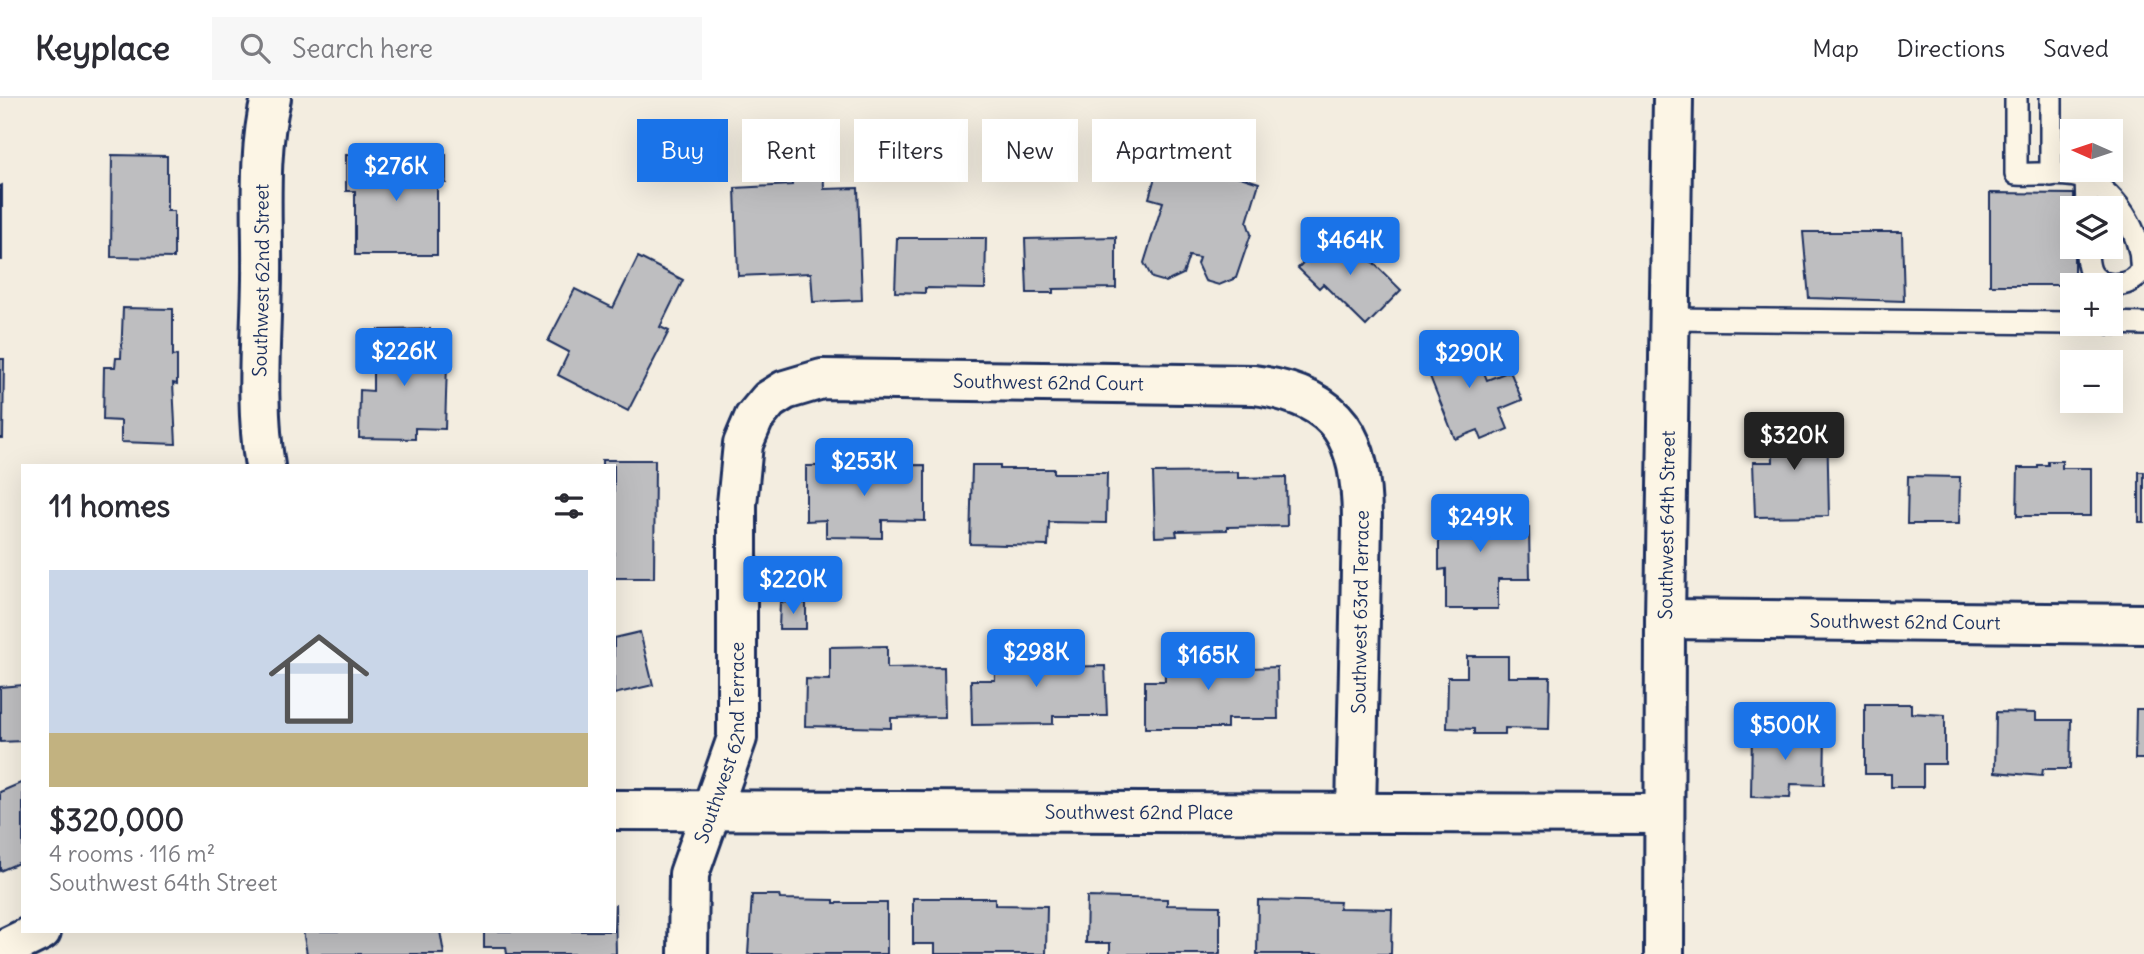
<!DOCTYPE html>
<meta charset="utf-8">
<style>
body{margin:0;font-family:Delius,sans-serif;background:#f7f7f7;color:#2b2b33;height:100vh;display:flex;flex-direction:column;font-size:26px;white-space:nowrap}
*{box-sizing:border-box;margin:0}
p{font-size:23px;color:#7c7c81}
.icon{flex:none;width:38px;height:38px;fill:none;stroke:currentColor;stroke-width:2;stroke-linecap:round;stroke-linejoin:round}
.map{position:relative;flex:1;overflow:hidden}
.details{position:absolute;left:21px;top:366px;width:595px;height:469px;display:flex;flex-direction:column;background:#fff;border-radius:0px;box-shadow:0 7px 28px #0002}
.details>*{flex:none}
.hud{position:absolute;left:637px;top:21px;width:665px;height:63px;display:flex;gap:14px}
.needle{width:46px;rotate:273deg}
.buttons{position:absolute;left:2060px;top:21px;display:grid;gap:14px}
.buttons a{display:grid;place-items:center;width:63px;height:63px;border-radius:0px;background:#fff;box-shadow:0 7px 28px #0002;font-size:35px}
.price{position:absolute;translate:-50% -60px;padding:0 16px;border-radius:7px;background:#1a73e8;color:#fff;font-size:23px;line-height:46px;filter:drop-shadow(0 2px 4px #0008)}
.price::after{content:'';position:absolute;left:50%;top:42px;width:21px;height:16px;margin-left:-10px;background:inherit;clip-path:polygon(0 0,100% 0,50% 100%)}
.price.active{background:#222;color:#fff}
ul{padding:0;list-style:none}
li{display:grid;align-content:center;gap:14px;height:371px;padding:0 28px}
li span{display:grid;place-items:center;height:217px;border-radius:0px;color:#555}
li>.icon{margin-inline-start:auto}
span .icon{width:126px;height:126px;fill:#fffc;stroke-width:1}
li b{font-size:30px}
h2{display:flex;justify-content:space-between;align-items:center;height:84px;padding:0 28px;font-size:30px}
.tag{padding:0 24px;border-radius:0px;background:#fff;box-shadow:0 7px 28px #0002;font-size:24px;line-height:63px}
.tag.active{background:#1a73e8;color:#fff}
header{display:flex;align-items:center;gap:42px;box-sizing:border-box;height:98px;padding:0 35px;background:#fff;border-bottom:2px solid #e1e1e2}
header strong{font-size:33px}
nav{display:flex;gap:38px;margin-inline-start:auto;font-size:24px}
.search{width:490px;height:63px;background:#f7f7f7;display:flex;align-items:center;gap:18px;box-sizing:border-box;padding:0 24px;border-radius:0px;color:#7c7c81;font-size:26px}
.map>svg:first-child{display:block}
</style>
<header>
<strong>Keyplace</strong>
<div class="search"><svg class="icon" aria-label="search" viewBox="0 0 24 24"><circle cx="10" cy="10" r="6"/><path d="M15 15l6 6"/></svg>Search here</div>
<nav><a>Map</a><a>Directions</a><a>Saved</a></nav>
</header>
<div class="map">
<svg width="2144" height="856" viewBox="0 0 2144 856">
<rect width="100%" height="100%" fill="#f3ede0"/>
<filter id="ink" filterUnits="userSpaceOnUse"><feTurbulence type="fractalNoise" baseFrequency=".0143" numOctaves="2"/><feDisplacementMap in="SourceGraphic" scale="14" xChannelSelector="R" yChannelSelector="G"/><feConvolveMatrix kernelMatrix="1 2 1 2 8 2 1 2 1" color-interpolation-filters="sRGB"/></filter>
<g filter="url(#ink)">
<g fill="#bebec0" stroke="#1b2f5e" stroke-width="2">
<polygon points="112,57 167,58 167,113 174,113 174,160 111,159"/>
<polygon points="346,57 446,57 446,85 437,85 437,157 355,157 355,93 346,93"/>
<polygon points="823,57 824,91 858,90 862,202 813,204 811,175 738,178 735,90 792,87 790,58"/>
<polygon points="1184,61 1259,85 1247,124 1251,136 1236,180 1219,187 1205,183 1197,166 1199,160 1189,158 1183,176 1166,184 1152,180 1144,165 1163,104 1149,100 1160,62 1183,69"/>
<polygon points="2,87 2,162 0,162 0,88"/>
<polygon points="1990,95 2074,96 2074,187 1990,187"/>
<polygon points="1337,129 1401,192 1366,228 1323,186 1319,190 1298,170"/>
<polygon points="1803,134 1902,134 1904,203 1809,200"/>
<polygon points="1116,139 1116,190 1053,191 1053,195 1027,195 1025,141"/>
<polygon points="897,140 986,140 985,191 925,190 925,195 895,194"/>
<polygon points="638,159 683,182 660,229 669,233 628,313 558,277 569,254 548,243 575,191 613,210"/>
<polygon points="123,210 173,211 173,258 177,257 177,286 173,285 176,346 121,344 121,323 103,322 104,269 115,269 116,260 121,260"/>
<polygon points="430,231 430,265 447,265 445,331 415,330 415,341 359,340 360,292 373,293 373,268 378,267 378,232"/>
<polygon points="1469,237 1487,282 1510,273 1522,302 1500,311 1508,331 1482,342 1478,332 1455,341 1421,256"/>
<polygon points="0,261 4,261 3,340 0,340"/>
<polygon points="1827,323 1829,418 1755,419 1753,364 1773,364 1772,324"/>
<polygon points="602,362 655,362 654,480 614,480 614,368 602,368"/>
<polygon points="2048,363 2062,363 2062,370 2091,370 2091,418 2017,418 2018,370 2038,370 2038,367 2048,367"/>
<polygon points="925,367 925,423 882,422 882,440 826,439 826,422 806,423 806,368"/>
<polygon points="972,367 1000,367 1000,371 1054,371 1054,375 1107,375 1106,425 1049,424 1048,448 970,446"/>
<polygon points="1238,374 1238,380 1286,379 1287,428 1227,429 1227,432 1176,433 1177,438 1155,439 1153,375"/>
<rect x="2139" y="374" width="5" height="50"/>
<polygon points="1908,378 1960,379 1959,426 1907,426"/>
<polygon points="1498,401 1498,430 1529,430 1530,481 1498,481 1498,511 1446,511 1446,471 1439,472 1439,435 1446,436 1445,402"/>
<polygon points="780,504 806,505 806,531 779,531"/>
<polygon points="640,534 653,587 614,596 614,540"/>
<polygon points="994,547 1049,547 1049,569 1105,568 1107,618 1053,618 1053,626 972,627 971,582 995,582"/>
<polygon points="887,548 887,570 944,569 945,619 891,620 891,630 805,628 806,581 830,582 830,549"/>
<polygon points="1164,549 1221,549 1222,571 1277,569 1278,621 1227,621 1227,630 1145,630 1145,583 1165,583"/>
<polygon points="1467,558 1508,558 1508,579 1550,579 1549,631 1505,630 1505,636 1474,636 1474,631 1447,630 1448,579 1467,579"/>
<polygon points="23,587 23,643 0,644 0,589"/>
<polygon points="1865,606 1911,606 1911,615 1945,617 1945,666 1923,666 1923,689 1891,689 1891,676 1865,676"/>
<polygon points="2136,611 2144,611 2144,661 2135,661"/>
<polygon points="1996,614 2036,615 2036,622 2071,622 2070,671 2043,671 2042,678 1995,674"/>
<polygon points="1752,630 1796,631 1796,638 1825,638 1824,687 1791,686 1790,700 1751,699"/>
<polygon points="23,684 23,763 0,773 0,694"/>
<polygon points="752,797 779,797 780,801 834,802 834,805 887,805 887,856 748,856"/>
<polygon points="1087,799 1167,801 1167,807 1220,808 1220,856 1110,856 1110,845 1086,845"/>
<polygon points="913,800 995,800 995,807 1047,808 1046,856 935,856 935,846 913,846"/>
<polygon points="1258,802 1340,804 1339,810 1392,811 1391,856 1257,856"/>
<polygon points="615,806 616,856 507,856 506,849 484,849 484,833 614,833"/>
<polygon points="303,833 440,833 444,856 307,856"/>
</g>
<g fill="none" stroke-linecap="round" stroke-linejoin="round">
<g stroke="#1b2f5e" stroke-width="26">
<g id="service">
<path d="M2016,0V76C2036,77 2061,74 2080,79C2112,89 2144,136 2141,173C2133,188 2107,192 2094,179C2087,172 2087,159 2087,149"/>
<polyline points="2051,77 2051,0"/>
<polyline points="2086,81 2087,110"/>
<polyline points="1668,221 2072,225"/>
<polyline points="2110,225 2144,226"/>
</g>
</g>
<g stroke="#1b2f5e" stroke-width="44">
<g id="minor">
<path id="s1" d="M265,368C255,307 261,242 262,181C263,121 257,58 271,0"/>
<path id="s2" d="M1665,521L2144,526"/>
<path id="s3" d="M614,712L1664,716"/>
<polyline points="0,853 41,833"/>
<path id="s4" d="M688,856L689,776L737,640V406L743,346L754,320L769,302L785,292L822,281L1254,287C1341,298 1362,341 1362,423L1356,714"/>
</g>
</g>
<g stroke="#1b2f5e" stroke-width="44">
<g id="tertiary">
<path id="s5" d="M1664,856L1665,521L1673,0"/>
</g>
</g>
<use href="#service" stroke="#fcf5e5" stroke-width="21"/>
<use href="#minor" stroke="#fcf5e5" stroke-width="38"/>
<use href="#tertiary" stroke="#fcf5e5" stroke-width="38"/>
</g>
</g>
<g text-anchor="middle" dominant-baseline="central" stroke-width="5" stroke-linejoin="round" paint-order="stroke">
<g font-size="19" fill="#1b2f5e" stroke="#fcf5e5">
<text stroke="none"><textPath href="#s1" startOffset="186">Southwest 62nd Street</textPath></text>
<text stroke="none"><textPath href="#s4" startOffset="854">Southwest 62nd Court</textPath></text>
<text stroke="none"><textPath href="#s5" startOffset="429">Southwest 64th Street</textPath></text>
<text transform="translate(1360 514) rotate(-89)">Southwest 63rd Terrace</text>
<text stroke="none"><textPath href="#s2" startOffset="240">Southwest 62nd Court</textPath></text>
<text stroke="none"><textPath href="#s4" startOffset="217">Southwest 62nd Terrace</textPath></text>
<text stroke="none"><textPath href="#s3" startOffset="525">Southwest 62nd Place</textPath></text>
</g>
</g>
</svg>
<div class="buttons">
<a><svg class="needle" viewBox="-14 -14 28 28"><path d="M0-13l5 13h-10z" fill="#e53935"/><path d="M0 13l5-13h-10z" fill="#7c7c81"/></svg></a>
<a><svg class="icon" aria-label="layers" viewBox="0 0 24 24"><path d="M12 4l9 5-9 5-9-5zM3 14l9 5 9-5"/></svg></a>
<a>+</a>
<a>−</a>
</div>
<b class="price" style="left:396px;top:105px">$276K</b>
<b class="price" style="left:1350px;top:179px">$464K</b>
<b class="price" style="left:404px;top:290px">$226K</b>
<b class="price" style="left:1469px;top:292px">$290K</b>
<b class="price active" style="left:1794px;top:374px">$320K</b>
<b class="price" style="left:864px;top:400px">$253K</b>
<b class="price" style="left:1480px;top:456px">$249K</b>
<b class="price" style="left:793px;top:518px">$220K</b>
<b class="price" style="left:1036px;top:591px">$298K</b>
<b class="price" style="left:1208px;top:594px">$165K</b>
<b class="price" style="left:1785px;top:664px">$500K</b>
<div class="hud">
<a class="tag active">Buy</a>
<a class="tag">Rent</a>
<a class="tag">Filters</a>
<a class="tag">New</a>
<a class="tag">Apartment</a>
</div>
<section class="details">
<h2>11 homes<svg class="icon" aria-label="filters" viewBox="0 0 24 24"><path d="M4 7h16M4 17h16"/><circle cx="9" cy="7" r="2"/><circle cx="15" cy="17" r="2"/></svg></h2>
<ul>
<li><span style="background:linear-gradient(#c9d6e8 75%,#c2b280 0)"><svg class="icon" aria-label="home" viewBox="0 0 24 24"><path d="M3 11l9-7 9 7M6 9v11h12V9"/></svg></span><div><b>$320,000</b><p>4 rooms · 116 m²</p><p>Southwest 64th Street</p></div></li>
</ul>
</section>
</div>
